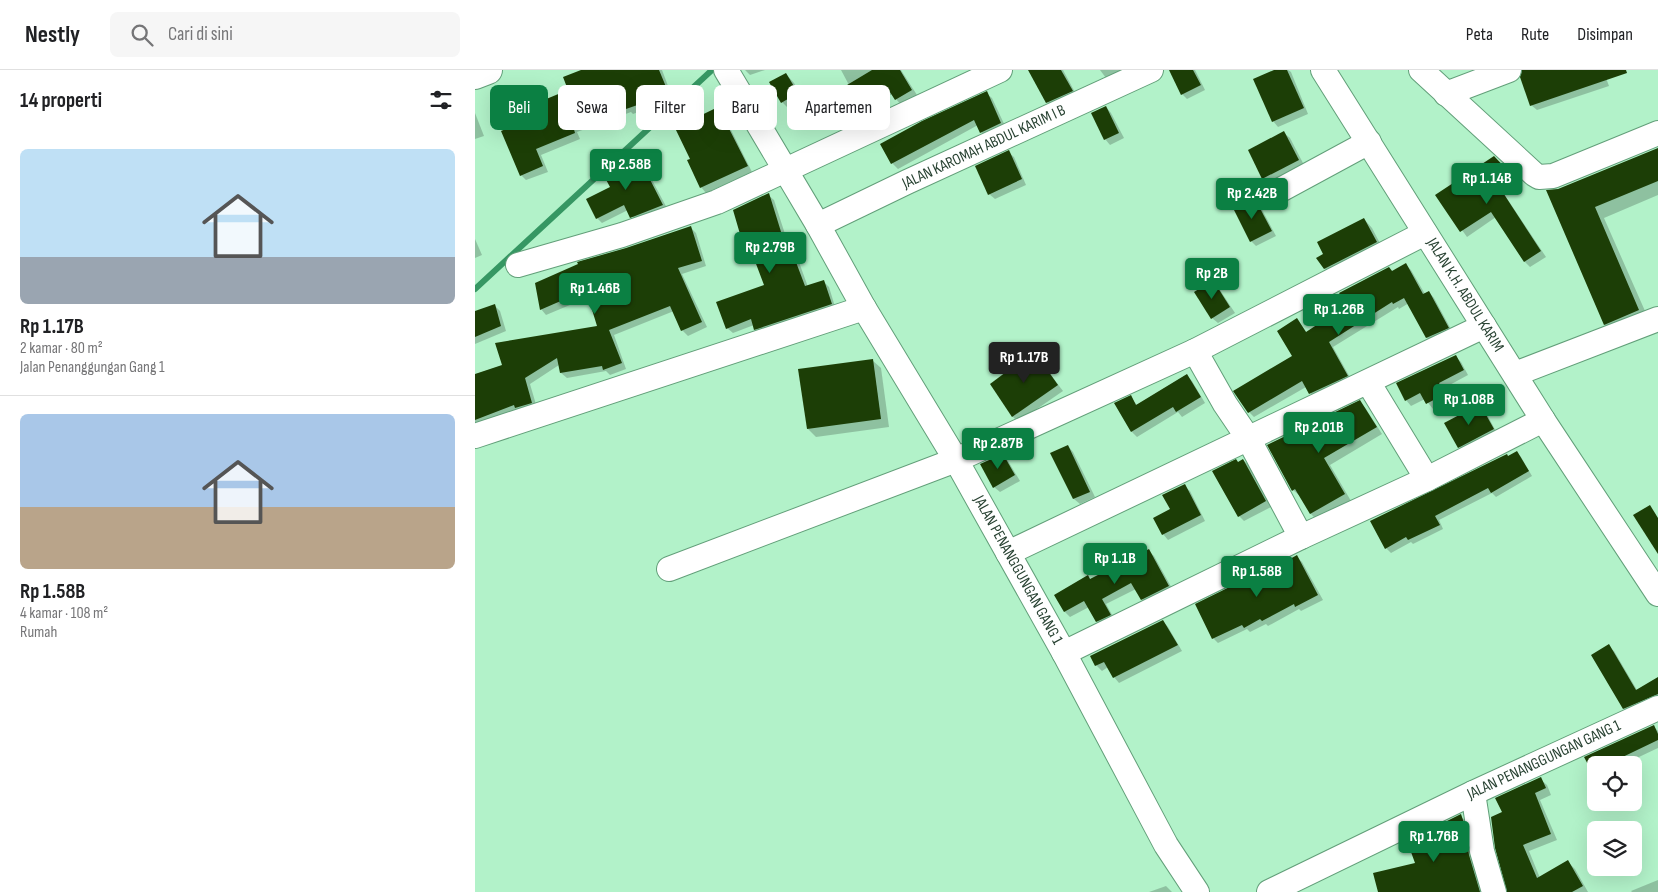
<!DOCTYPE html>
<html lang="id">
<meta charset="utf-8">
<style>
body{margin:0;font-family:"Sofia Sans Condensed",sans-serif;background:#f6f6f6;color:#202124;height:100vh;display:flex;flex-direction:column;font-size:19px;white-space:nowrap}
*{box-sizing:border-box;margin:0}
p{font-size:16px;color:#757577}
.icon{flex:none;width:28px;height:28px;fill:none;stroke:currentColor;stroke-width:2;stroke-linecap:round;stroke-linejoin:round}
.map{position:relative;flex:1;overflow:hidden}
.details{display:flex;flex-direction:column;background:#fff;width:475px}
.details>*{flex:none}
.hud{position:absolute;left:15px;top:15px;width:475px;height:45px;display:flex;gap:10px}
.tools{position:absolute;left:1112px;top:686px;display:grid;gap:10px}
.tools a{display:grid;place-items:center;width:55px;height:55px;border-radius:8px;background:#fff;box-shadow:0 5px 20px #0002;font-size:25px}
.price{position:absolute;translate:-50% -42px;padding:0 11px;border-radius:5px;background:#0b8043;color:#fff;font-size:16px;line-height:32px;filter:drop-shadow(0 1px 2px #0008)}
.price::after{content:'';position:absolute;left:50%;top:30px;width:15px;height:11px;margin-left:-8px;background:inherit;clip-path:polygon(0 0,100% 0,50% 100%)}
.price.current{background:#222;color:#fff}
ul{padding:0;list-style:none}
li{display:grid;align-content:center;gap:10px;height:265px;padding:0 20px}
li+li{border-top:1px solid #e0e0e0}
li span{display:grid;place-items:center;height:155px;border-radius:8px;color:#555}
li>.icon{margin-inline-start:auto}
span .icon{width:90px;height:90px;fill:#fffc;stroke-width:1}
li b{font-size:21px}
h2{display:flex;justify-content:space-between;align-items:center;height:60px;padding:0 20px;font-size:21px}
.chip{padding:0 18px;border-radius:8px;background:#fff;box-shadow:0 5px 20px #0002;font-size:18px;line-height:45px}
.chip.current{background:#0b8043;color:#fff}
header{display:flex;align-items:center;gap:30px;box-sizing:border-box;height:70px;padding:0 25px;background:#fff;border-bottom:1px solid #e0e0e0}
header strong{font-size:24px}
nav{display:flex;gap:28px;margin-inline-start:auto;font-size:18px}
.search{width:350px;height:45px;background:#f6f6f6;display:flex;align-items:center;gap:12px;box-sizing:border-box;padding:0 18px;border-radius:8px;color:#757577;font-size:19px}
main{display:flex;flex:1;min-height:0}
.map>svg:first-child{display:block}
</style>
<header>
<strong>Nestly</strong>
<div class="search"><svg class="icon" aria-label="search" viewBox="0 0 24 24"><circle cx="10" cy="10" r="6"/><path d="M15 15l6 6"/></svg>Cari di sini</div>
<nav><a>Peta</a><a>Rute</a><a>Disimpan</a></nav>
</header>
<main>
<section class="details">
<h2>14 properti<svg class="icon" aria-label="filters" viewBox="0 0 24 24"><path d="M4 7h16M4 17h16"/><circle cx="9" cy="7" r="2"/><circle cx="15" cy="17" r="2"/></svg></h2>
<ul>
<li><span style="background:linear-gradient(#bfe0f5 70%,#9aa5b1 0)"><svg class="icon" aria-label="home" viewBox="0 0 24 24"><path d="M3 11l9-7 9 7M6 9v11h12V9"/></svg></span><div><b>Rp 1.17B</b><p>2 kamar · 80 m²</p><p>Jalan Penanggungan Gang 1</p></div></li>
<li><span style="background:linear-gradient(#a9c7e8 60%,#b9a48a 0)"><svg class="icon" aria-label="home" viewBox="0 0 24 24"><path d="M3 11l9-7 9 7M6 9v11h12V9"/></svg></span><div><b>Rp 1.58B</b><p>4 kamar · 108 m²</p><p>Rumah</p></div></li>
</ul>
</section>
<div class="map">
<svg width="1183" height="822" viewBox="0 0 1183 822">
<rect width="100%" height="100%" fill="#b2f2c9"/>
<g fill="#0003">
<polygon points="110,0 187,0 198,29 158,44 156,42 102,62 105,69 66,85 73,102 51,110 46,105 59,49 95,20"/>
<polygon points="270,0 290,0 275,5"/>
<polygon points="366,0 426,0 442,25 426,35 417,24 386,43 380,38 369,18 374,15"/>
<polygon points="554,0 588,0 602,26 578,38 572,32"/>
<polygon points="625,0 650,0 634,12"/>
<polygon points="700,0 720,0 730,20 712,29 707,24"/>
<polygon points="802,0 813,0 816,2 833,44 803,57 798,51"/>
<polygon points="1056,0 1128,0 1134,16 1062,40 1056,35"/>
<polygon points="311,4 319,13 331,32 315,40 307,32"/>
<polygon points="511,23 517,28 531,58 512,68 506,62 503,55 423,99 417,93 407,75"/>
<polygon points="631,37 636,43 649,68 635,75 630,69"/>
<polygon points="243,39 248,44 277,102 231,123 226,117 217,90"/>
<polygon points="0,43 9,66 0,69"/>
<polygon points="809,63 815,68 829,95 794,113 788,108"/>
<polygon points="1183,79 1183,125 1129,148 1174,250 1140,265 1130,255 1084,120"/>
<polygon points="533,82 539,87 551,115 520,129 514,124"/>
<polygon points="163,87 168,93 193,140 162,152 153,140 127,153 122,148 136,117"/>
<polygon points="1024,93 1038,108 1025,118 1071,187 1055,197 1050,192 1021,147 992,167 962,125"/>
<polygon points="293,125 299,130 310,164 316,170 333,217 349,212 354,217 361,240 285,265 280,259 279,255 258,263 252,258 291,216 272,168 266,163"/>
<polygon points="779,129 784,134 801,166 781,176 776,171"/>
<polygon points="889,149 897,158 909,181 858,207 850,199 843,188 849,185"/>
<polygon points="215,157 221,163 231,196 207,204 232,257 213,266 207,260 199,241 139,265 151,299 135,305 131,301 92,308 86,303 84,295 55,314 62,338 0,357 0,306 28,296 124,257 114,227 71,245 66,239 151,179"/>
<polygon points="0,169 7,185 0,188"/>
<polygon points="931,195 936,200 950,224 954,222 959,228 978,263 957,273 952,268 934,233 924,239 923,237 858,277 877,311 840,329 831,317 779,347 774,342 819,287 822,250 832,263 873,236 914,198 918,202"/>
<polygon points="738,211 743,217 760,243 743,253 737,248"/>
<polygon points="20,236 25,241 31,261 0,274 0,243"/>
<polygon points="559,283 588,321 543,352 538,347 516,314"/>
<polygon points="980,286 986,292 993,305 969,318 975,329 958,339 950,329 936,336 931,330"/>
<polygon points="397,290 406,298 414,357 341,367 333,359"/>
<polygon points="711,305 717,311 730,333 707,347 703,342 662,367 657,362 655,327 662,335"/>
<polygon points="885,332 891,339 907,364 855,395 876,431 842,450 836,444 825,426 818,420"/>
<polygon points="1005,335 1010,341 1023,365 990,382 984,377"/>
<polygon points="593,376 598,382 620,427 605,434 599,429 577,383"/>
<polygon points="1042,382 1046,387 1057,406 1021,427 1017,423 964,450 968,459 938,474 936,472 916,483 911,478 897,452"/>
<polygon points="528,385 533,391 545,411 525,422 519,417"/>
<polygon points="768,390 774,395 796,437 769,451 764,446 763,393"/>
<polygon points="709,416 715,421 730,451 693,470 688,464 697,440"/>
<polygon points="674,481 679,486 699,522 672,535 667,529 661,519 631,534 640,550 627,557 622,551 614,537 595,547 590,542 581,526 613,507 616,510"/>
<polygon points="822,487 827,492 848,530 826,541 824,539 793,556 791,554 775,562 772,559 743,573 738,568"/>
<polygon points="688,551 693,557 707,581 644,613 639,607 633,597 627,601 621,595"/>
<polygon points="1133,576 1139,581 1162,620 1183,608 1183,631 1154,644 1149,638"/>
<polygon points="1179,657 1183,661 1183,678 1147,695 1121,695 1121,705 1118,701 1111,688"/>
<polygon points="1065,709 1072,715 1076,725 1065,730 1082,770 1054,781 1065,808 1093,792 1100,799 1113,822 1033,822 1028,743"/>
<polygon points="985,746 992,752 1009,822 904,822 941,794"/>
<polygon points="1183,810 1183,822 1157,822 1156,821"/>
<polygon points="691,816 697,822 674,822"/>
</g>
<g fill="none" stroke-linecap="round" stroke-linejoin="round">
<polyline stroke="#369763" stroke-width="6" points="0,219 237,0"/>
</g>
<g fill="#1c3e06">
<polygon points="106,0 184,0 194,24 151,39 150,36 98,56 100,63 61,79 68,96 45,106 26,61 57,48 52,37 93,20 88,7"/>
<polygon points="397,0 425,0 437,20 420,30 413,19 379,38 367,18"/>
<polygon points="553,0 586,0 598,21 571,33"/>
<polygon points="694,0 718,0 726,15 706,25"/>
<polygon points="799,0 812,0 829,38 797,52 778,9"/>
<polygon points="1047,0 1151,0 1152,3 1055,36 1045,7"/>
<polygon points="311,3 323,23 306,33 294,12"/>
<polygon points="512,21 526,53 505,63 499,50 416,94 405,74 447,51"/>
<polygon points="631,36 644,63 629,70 616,43"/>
<polygon points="243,37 273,96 225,118 212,90 215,89 200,58"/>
<polygon points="809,61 824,90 787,109 773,80"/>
<polygon points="1183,78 1183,111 1120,137 1164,240 1129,255 1071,120 1083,119"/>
<polygon points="534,80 547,109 513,125 500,96"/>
<polygon points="163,86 188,135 155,148 149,135 121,149 111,129 135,117 128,104"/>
<polygon points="1019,86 1034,102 1021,112 1066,181 1049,192 1016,142 985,162 960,125"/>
<polygon points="294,123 307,165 310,163 330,216 349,210 357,234 279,260 276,249 251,259 241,232 289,215 269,162 265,164 258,140"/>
<polygon points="779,127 797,161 775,172 758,138"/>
<polygon points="889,148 902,172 849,199 841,188 848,184 842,172"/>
<polygon points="216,156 227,191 203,198 227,252 206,261 195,236 134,260 147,293 128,300 127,296 85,303 82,288 50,308 57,333 40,338 39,335 0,350 0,304 27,295 20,273 122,256 111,220 65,240 60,213 103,194 102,192 151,178"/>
<polygon points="931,193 948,224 954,221 974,258 951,268 929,228 918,234 917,232 854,272 873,306 834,324 827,311 773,343 758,321 817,286 802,261 822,248 831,262 872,235 864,223 914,197 917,201"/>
<polygon points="738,210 755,237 736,249 719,222"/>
<polygon points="20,234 26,256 0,267 0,241"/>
<polygon points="559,281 583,315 537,347 515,314"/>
<polygon points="981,285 989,300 964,313 970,324 951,334 945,323 930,331 921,313"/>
<polygon points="398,289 406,349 332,359 323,299"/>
<polygon points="712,304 726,327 701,342 698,337 656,362 639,333 656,325 661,335"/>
<polygon points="885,330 902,357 849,388 870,424 835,444 820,419 817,421 792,375"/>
<polygon points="1005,334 1019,359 983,378 969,353"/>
<polygon points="593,375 615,422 598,429 575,383"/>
<polygon points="1042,381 1054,401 1016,423 1013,418 960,446 965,455 933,470 931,467 910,479 895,451 1032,384 1033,386"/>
<polygon points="528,384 540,405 518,418 505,394"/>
<polygon points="761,389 763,392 768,389 791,431 763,447 737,401"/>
<polygon points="710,414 726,445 687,465 678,448 695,439 687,425"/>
<polygon points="1175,435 1183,448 1183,484 1158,445"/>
<polygon points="674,479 694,516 666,530 656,513 627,529 636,545 621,552 609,531 589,542 579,525 613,505 615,509"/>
<polygon points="822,485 843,525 820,537 819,534 787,551 785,549 769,558 767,555 737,569 720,534 793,498 794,501"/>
<polygon points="688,550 703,575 638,608 629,592 620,596 615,586"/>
<polygon points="1134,574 1161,620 1183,607 1183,624 1148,639 1116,585"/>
<polygon points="1179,655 1183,664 1183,670 1131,695 1121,695 1121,700 1117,702 1109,687"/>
<polygon points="1066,707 1071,718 1060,723 1076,764 1048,775 1062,808 1093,790 1108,816 1097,822 1032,822 1020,778 1016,747 1027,742 1020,728"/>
<polygon points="986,744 989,753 994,785 1005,822 903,822 898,803 940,793 932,771"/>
</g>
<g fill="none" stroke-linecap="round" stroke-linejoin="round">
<g stroke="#629f79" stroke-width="26">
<g id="minor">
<polyline points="251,0 343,155 389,238 481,390 589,583 691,775 722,822"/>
<polyline points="848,0 1068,350 1183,524"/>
<polyline points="946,0 1059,104 1064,107 1078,106 1183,63"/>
<polyline points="971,24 1034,0"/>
<polyline points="798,124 894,72"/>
<polyline points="343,155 432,112 676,0"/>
<polyline points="43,195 147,165 242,132 525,0"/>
<polyline points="720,281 750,334 773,368 826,467"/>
<polyline points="1040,304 1183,249"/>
<polyline points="893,312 952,409"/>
<polyline points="0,366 389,238"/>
<polyline points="533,483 1009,256"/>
<polyline points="194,499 481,390 720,281 950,163"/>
<polyline points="589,583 826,467 952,409 1068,350"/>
<polyline points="998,723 1007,781 1019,822"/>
<polyline points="794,822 998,723 1183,638"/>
</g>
</g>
<g stroke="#629f79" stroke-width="30">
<polyline id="major" points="0,5 13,0"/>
</g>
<use href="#minor" stroke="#fff" stroke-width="24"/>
<use href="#major" stroke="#fff" stroke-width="28"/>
</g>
<g text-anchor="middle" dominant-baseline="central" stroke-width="5" stroke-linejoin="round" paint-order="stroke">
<g font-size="16" fill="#284232" stroke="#fff">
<text transform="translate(509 77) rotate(-25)">JALAN KAROMAH ABDUL KARIM I B</text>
<text transform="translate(990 225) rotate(58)">JALAN K.H. ABDUL KARIM</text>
<text transform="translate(543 500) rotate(61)">JALAN PENANGGUNGAN GANG 1</text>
<text transform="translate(1069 690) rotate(-25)">JALAN PENANGGUNGAN GANG 1</text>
</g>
</g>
</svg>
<div class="tools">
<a><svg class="icon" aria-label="locate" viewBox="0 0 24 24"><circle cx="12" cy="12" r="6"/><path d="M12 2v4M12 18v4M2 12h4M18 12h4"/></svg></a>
<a><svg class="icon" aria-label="layers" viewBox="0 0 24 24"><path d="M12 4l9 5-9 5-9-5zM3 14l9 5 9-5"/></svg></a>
</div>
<b class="price" style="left:151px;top:121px">Rp 2.58B</b>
<b class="price" style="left:1012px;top:135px">Rp 1.14B</b>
<b class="price" style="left:777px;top:150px">Rp 2.42B</b>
<b class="price" style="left:295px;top:204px">Rp 2.79B</b>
<b class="price" style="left:737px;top:230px">Rp 2B</b>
<b class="price" style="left:120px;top:245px">Rp 1.46B</b>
<b class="price" style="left:864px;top:266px">Rp 1.26B</b>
<b class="price current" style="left:549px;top:314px">Rp 1.17B</b>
<b class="price" style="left:994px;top:356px">Rp 1.08B</b>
<b class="price" style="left:844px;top:384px">Rp 2.01B</b>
<b class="price" style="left:523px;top:400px">Rp 2.87B</b>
<b class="price" style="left:640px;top:515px">Rp 1.1B</b>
<b class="price" style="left:782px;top:528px">Rp 1.58B</b>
<b class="price" style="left:959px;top:793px">Rp 1.76B</b>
<div class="hud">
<a class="chip current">Beli</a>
<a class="chip">Sewa</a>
<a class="chip">Filter</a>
<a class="chip">Baru</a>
<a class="chip">Apartemen</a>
</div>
</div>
</main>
